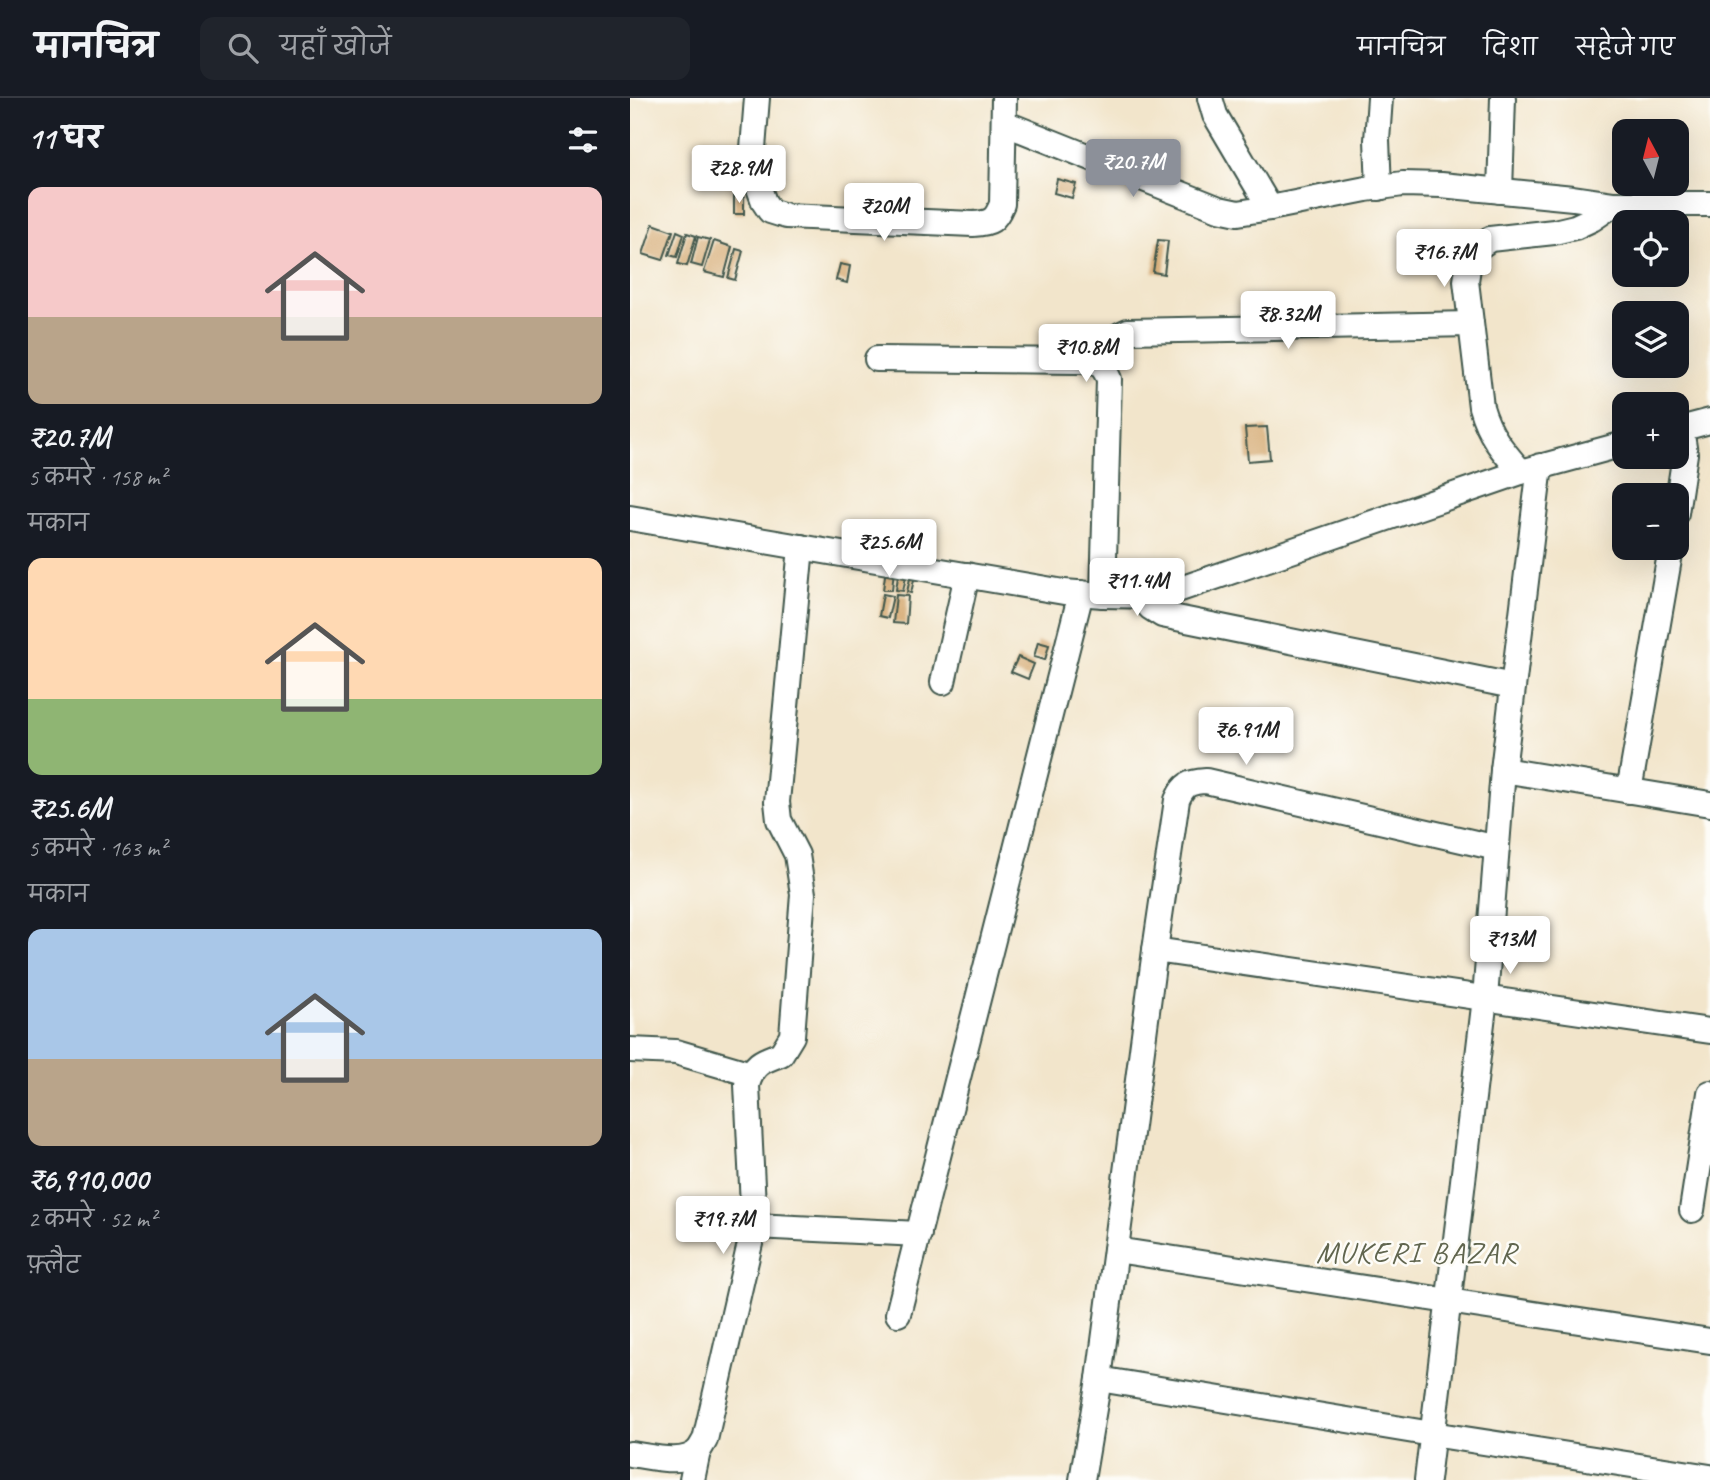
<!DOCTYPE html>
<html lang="hi">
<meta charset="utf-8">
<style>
body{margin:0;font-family:Caveat,"Playpen Sans Deva",sans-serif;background:#20242c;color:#f1f3f6;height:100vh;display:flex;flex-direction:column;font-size:26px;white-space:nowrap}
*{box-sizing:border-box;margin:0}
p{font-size:23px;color:#9ea1a6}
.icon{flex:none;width:38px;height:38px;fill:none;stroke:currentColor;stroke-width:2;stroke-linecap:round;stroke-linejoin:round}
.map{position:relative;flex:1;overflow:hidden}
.sheet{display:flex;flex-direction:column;background:#171b24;width:630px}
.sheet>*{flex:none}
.needle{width:46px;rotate:353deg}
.tools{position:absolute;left:982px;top:21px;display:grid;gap:14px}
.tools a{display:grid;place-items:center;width:77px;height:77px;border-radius:14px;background:#171b24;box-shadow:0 7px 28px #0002;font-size:35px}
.price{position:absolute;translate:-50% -60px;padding:0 16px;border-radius:7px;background:#fff;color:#222;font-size:23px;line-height:46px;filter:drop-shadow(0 2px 4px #0008)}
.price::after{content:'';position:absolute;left:50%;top:42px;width:21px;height:16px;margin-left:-10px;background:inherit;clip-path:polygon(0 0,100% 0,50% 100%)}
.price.active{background:#8c9099;color:#fff}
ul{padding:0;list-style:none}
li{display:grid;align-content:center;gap:14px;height:371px;padding:0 28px}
li span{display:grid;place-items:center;height:217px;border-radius:14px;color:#555}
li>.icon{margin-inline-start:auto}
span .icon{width:126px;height:126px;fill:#fffc;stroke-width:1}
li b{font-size:30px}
h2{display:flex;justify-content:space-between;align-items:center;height:84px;padding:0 28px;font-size:30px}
header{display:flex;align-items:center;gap:42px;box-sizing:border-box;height:98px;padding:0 35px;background:#171b24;border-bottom:2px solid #363941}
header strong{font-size:33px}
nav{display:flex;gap:38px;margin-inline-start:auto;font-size:24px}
.search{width:490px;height:63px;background:#20242c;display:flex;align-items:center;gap:18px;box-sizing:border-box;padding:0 24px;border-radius:14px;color:#9ea1a6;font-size:26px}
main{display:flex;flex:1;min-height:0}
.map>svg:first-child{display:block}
</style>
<header>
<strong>मानचित्र</strong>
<div class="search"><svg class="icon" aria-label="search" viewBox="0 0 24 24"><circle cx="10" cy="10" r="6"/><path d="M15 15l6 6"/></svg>यहाँ खोजें</div>
<nav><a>मानचित्र</a><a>दिशा</a><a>सहेजे गए</a></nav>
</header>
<main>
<section class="sheet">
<h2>11 घर<svg class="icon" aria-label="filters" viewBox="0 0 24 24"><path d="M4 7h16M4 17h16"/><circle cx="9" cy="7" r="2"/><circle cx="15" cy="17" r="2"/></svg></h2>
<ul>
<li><span style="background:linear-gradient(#f6c9c9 60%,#b9a48a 0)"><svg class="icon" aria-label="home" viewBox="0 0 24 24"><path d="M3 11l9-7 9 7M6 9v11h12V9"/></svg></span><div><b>₹20.7M</b><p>5 कमरे · 158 m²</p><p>मकान</p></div></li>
<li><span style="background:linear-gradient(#ffd9b3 65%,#8fb573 0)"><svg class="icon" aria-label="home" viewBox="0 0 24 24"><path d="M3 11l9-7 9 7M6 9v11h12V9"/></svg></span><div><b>₹25.6M</b><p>5 कमरे · 163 m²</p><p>मकान</p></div></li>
<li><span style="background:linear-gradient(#a9c7e8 60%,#b9a48a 0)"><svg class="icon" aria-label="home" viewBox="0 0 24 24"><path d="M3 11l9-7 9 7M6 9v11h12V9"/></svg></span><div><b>₹6,910,000</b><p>2 कमरे · 52 m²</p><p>फ़्लैट</p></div></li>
</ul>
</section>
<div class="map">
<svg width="1080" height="1382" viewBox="0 0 1080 1382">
<rect width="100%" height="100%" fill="#fdfcf7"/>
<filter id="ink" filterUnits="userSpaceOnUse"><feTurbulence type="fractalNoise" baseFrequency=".0143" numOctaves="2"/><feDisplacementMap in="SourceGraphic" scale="14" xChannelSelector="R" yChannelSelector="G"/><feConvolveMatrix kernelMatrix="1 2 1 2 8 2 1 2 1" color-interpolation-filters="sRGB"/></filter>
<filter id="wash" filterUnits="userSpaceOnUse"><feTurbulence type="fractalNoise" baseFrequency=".00686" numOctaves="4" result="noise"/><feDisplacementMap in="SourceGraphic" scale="28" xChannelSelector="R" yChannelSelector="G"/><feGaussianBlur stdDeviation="1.57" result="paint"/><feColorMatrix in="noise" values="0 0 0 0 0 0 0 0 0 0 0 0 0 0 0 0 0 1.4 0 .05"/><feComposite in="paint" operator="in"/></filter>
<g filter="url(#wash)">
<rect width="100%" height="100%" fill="#f2e5cb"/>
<g id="blocks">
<g fill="#d8b07d">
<polygon points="427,81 446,86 442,100 424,95"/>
<rect x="104" y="98" width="10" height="18"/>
<polygon points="23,126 43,133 33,162 13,156"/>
<polygon points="47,133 54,136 47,159 39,157"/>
<polygon points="57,135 66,138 57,168 48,166"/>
<polygon points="68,139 80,142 72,169 61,166"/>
<polygon points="528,142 538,143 534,176 523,174"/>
<polygon points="84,143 102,149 94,179 74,174"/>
<polygon points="106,151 113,153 105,182 98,180"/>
<polygon points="210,166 220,168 217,185 206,182"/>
<polygon points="637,329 640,361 618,363 615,330"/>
<polygon points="256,470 264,471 262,492 253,492"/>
<polygon points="269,472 277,474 273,493 266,492"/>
<polygon points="281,476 285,477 281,495 277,494"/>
<polygon points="253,496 263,498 258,520 249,518"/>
<polygon points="266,497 278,498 276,526 263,525"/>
<polygon points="408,544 419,547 415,562 404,559"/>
<polygon points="388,559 404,566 398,581 381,574"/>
</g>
</g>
</g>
<g filter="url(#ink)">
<use href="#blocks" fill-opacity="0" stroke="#3f564b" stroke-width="2"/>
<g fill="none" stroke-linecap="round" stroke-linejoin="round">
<g stroke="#3f564b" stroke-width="28">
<g id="minor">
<path d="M127,0L122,63L125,79L134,104L140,113L156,118L343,126C361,125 365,123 372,106L374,0"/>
<polyline points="580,0 585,17 640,110 736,91 773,86 811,87 943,100 984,106 1080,106"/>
<polyline points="374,25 589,111 608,115 640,110"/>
<polyline points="749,90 747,42 750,0"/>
<polyline points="870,93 873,0"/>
<path d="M247,261L452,263C469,265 472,265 479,281L473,497"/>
<path d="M467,265C477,248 479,241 498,233L841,226"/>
<polyline points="1046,332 1080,323"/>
<path d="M891,374C872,352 859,337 851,309L836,183L839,163L847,150L860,141L924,134L945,129L962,121L984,106"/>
<polyline points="1046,415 1055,356 1051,331"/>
<polyline points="0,420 434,494 473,497 530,498 891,374 994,346"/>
<polyline points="509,497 521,510 532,517 883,588"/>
<polyline points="313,584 337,477"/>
<polyline points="873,672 1080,706"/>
<polyline points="999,693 1041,450"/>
<path d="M525,852L547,702C554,686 559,684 576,683L867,750"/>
<polyline points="0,952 46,954 121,976"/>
<polyline points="1062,1112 1080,995"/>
<path d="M124,1128L117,987C123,966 131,963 151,956L162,938L173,796L167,757L149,722L147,704L171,449"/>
<polyline points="486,1152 1080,1243"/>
<polyline points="268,1216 451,495"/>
<polyline points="469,1281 802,1336 1080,1379"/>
<path d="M0,1356C20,1358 53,1369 69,1352C71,1349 73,1345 75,1342L124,1128L289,1136"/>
<polyline points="62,1382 68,1353"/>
<polyline points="452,1382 469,1281 525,852 1080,933"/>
<polyline points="797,1382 855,900 873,672 910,368"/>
</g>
</g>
<use href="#minor" stroke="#fff" stroke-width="24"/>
</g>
</g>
<g text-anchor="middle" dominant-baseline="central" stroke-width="5" stroke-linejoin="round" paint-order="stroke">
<g font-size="30" letter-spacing="2" fill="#60654e" stroke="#fdfcf7">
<text x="787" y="1154">MUKERI BAZAR</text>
</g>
</g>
</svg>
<div class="tools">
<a><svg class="needle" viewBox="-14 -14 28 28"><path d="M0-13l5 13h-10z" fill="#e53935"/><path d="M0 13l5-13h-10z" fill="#9ea1a6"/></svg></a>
<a><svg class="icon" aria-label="locate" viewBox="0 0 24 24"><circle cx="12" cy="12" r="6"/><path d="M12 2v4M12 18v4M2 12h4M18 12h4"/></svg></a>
<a><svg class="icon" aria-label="layers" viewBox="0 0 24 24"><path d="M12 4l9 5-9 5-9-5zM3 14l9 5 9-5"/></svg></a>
<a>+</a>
<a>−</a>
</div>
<b class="price active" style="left:503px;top:101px">₹20.7M</b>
<b class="price" style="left:109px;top:107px">₹28.9M</b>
<b class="price" style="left:254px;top:145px">₹20M</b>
<b class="price" style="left:814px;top:191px">₹16.7M</b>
<b class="price" style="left:658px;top:253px">₹8.32M</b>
<b class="price" style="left:456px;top:286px">₹10.8M</b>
<b class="price" style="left:259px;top:481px">₹25.6M</b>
<b class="price" style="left:507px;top:520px">₹11.4M</b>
<b class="price" style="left:616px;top:669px">₹6.91M</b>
<b class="price" style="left:880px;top:878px">₹13M</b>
<b class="price" style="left:93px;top:1158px">₹19.7M</b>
</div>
</main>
